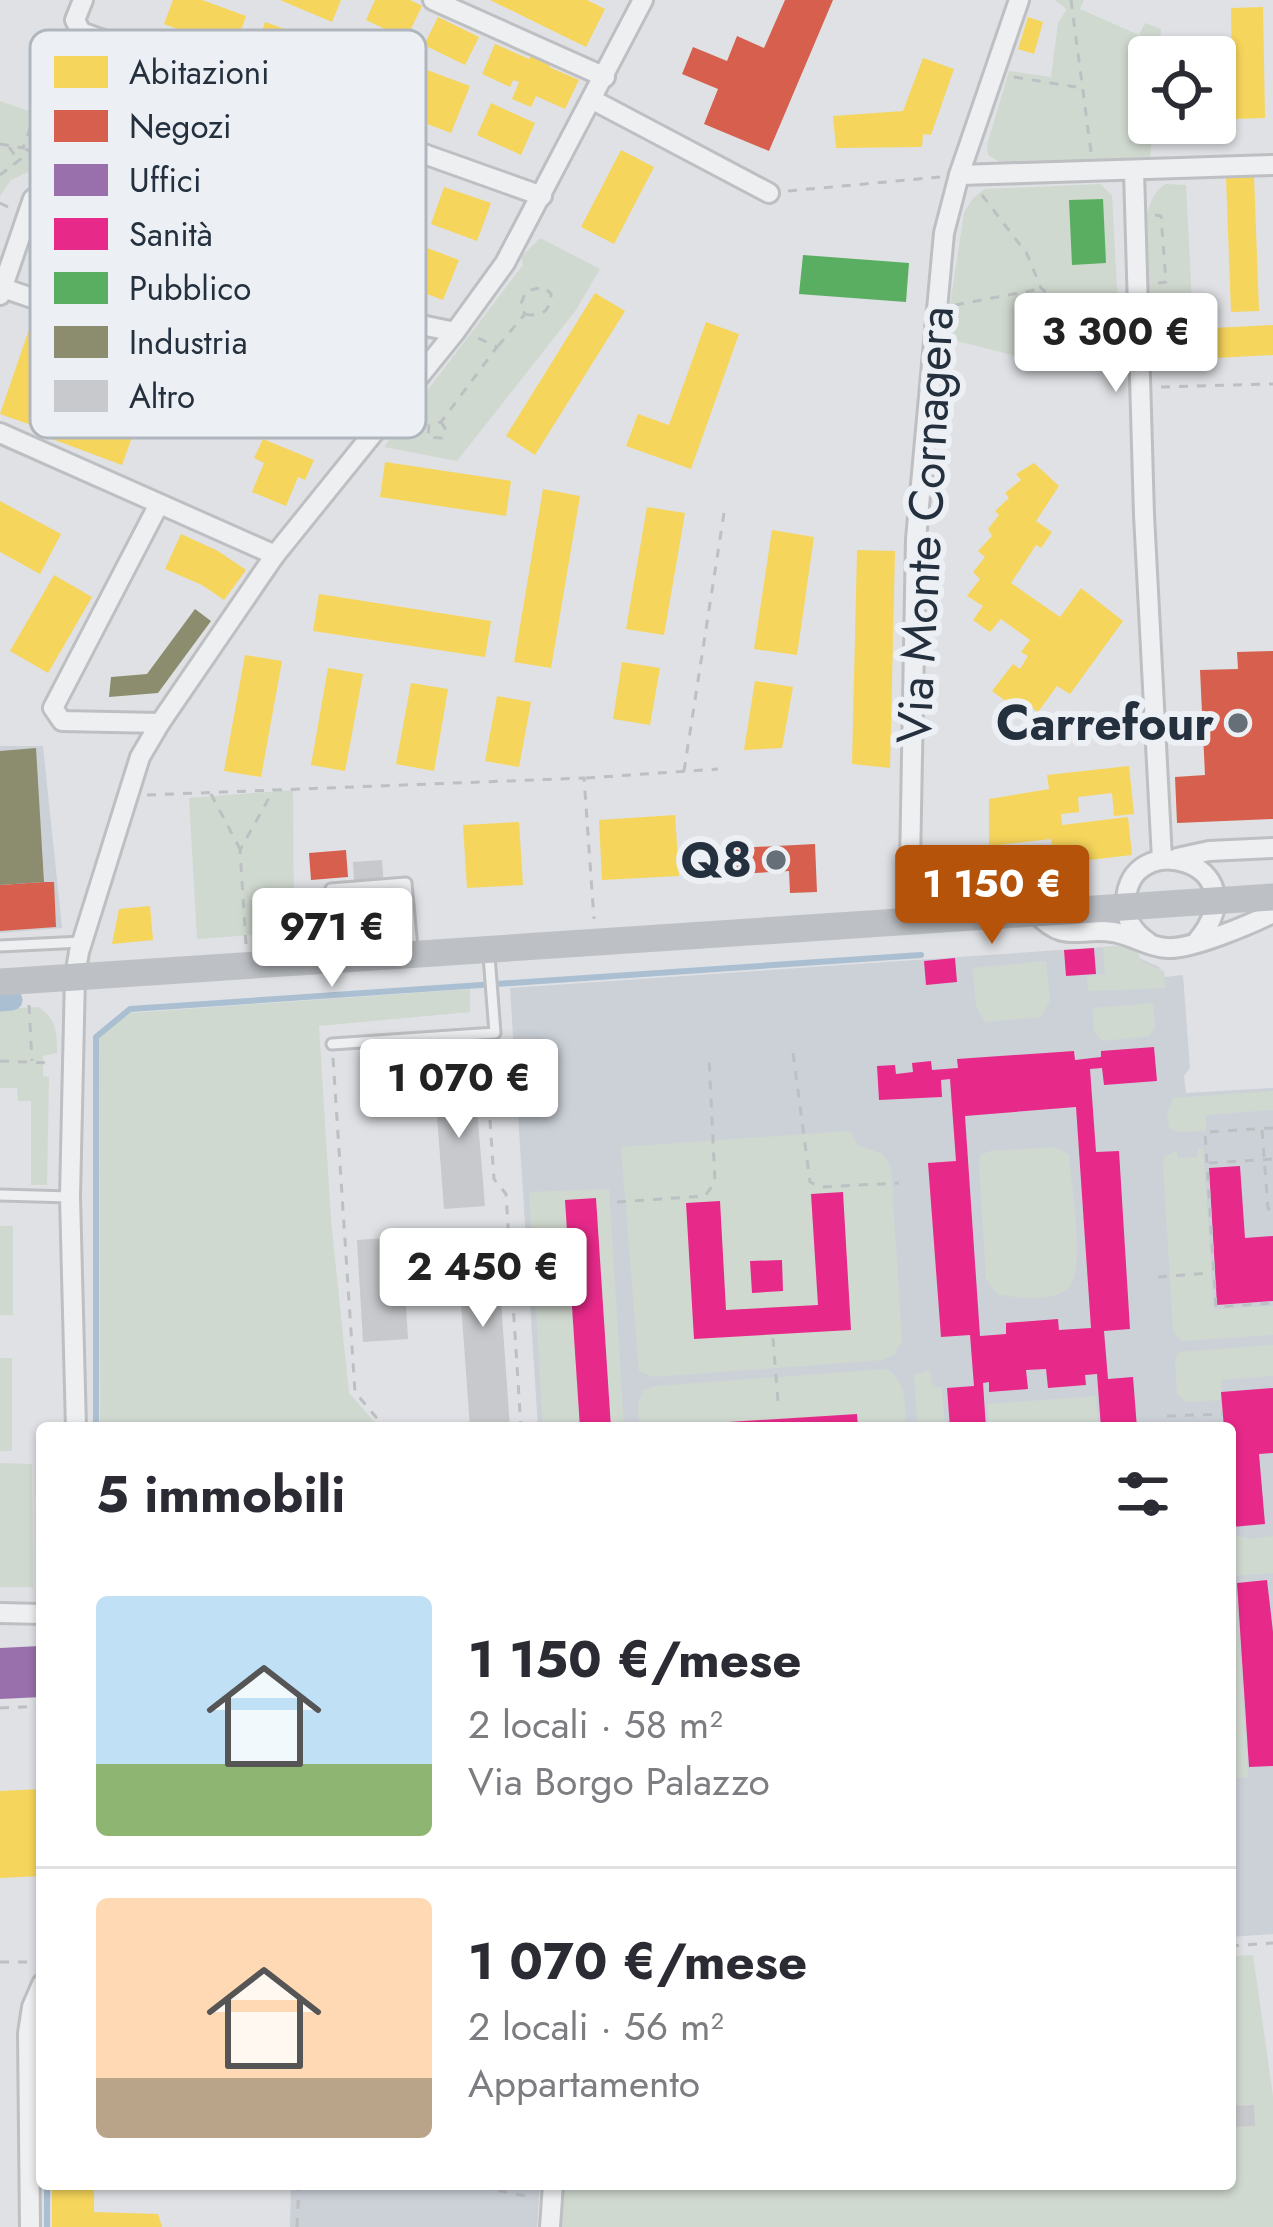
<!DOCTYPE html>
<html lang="it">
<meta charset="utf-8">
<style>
body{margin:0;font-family:Jost,sans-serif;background:#f7f7f7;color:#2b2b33;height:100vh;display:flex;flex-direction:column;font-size:45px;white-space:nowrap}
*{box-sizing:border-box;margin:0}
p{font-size:39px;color:#7c7c81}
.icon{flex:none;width:66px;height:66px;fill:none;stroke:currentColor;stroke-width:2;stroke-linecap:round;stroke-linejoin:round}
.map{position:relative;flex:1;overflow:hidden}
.side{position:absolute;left:36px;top:1422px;width:1200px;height:768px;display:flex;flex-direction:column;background:#fff;border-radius:12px;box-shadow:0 3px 9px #0004}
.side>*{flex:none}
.fabs{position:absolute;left:1128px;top:36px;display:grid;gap:24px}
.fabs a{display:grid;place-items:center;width:108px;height:108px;border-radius:12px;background:#fff;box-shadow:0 3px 9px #0004;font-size:60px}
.price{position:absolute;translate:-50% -102px;padding:0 27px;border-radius:12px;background:#fff;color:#222;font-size:39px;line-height:78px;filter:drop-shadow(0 3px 6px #0008)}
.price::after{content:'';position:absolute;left:50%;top:72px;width:36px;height:27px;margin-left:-18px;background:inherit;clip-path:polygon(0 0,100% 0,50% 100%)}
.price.current{background:#b45309;color:#fff}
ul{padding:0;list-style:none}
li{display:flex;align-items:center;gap:36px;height:300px;padding:0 60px}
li+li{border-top:3px solid #e1e1e2}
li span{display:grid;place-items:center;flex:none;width:336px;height:240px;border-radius:12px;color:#555}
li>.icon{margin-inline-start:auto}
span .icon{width:144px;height:144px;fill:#fffc;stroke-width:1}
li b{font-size:51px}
h2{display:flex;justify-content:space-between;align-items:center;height:144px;padding:0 60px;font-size:51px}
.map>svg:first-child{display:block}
</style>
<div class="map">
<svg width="1273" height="2227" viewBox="0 0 1273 2227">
<rect width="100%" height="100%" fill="#dfe1e4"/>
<g fill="#ccd1d8">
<polygon points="0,746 43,746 62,928 0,933"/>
<polygon points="1132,945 1139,958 1159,967 1165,977 1183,975 1190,1068 1184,1076 1186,1093 1273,1088 1273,1934 1230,1937 1230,1428 538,1428 510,988"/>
<polygon points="291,2184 540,2184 537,2227 290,2227"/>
</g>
<g fill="#d0d9cf">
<polygon points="1055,0 1084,0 1080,9 1139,35 1145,23 1161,29 1159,57 1149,57 1149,123 1153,123 1150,157 1004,165 988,155 987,145 1009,71 1051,77 1058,23 1067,9"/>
<polygon points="0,101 181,163 163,215 30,171 11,180 0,196"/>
<polygon points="1100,184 1112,195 1121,363 1067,369 945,338 964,213 973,198 985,189"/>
<path d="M1166,184L1186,185L1193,322H1151C1149,286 1131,203 1166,184Z"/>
<polygon points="540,238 600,269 576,310 457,461 384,447 523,265 521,257"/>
<polygon points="293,790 294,932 197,939 189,798"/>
<polygon points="1132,945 1144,963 1164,971 1165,988 1088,991 1087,976 1105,974 1103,947"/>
<polygon points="1046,961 1050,1000 1041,1017 985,1022 976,1006 973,968"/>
<polygon points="470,989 470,1012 319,1026 331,1220 349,1393 380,1428 100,1428 99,1038 115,1021 130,1013"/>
<polygon points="1153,1003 1155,1028 1149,1036 1102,1041 1094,1032 1093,1008"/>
<path d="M38,1007C57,1018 57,1034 57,1053L43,1056V1076L49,1077L47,1185H31V1101H18L17,1088H0V1009Z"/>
<polygon points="1273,1091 1273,1110 1206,1115 1206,1131 1179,1132 1169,1128 1167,1113 1173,1098"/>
<polygon points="850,1131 859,1146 883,1154 891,1168 902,1341 894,1355 882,1360 653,1377 639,1371 621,1147"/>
<path d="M1056,1147L1069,1155C1071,1183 1085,1265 1070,1286C1057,1303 1015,1298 997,1294L986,1279L979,1162L981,1155L990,1151Z"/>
<polygon points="1198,1149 1203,1149 1214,1309 1273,1306 1273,1335 1182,1341 1173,1332 1163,1163 1165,1156 1177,1151 1178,1158 1197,1157"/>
<polygon points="609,1189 624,1428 543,1428 529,1192"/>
<rect x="0" y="1226" width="13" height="89"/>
<polygon points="1273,1345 1273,1376 1221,1380 1221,1400 1186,1402 1177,1394 1175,1359 1179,1352"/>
<rect x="0" y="1358" width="12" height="93"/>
<path d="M886,1369C908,1380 904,1406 906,1428H639L638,1405L643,1390L657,1386Z"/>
<polygon points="929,1370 933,1387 942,1387 945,1428 918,1428 914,1375"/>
<polygon points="1096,1396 1098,1428 989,1428 988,1404"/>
<polygon points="0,1463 32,1464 33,1587 0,1587"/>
<polygon points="1230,1533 1249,1539 1273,1536 1273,1573 1230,1576"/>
<polygon points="1230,1591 1236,1591 1248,1777 1230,1779"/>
<polygon points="1253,1955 1273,2096 1273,2227 561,2227 564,2184 1230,2184 1230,1956"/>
</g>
<g fill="#f6d55c">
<polygon points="173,0 202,0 246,16 234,50 164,24"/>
<polygon points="280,0 341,0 332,22"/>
<polygon points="375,0 410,0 422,6 406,39 366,20"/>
<polygon points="490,0 587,0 605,9 586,47"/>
<polygon points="1263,7 1265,118 1233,119 1231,8"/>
<polygon points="438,17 479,37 465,65 424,45"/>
<polygon points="1028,17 1043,22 1034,54 1018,49"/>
<polygon points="265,22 308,37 295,74 252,59"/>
<polygon points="495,44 529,59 532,52 552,61 549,67 579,80 565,109 536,96 531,107 512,99 519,82 513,80 510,87 482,74"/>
<polygon points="923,58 954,69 931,135 923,134 922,147 836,148 833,116 903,111"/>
<polygon points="427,70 470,86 451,133 409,117"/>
<polygon points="491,103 535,123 521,155 477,135"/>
<polygon points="621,150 654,167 614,244 581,227"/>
<polygon points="1254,176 1259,311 1231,312 1226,177"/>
<polygon points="444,187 491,203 477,241 431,224"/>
<polygon points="406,240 459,260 443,300 390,280"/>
<polygon points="595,293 625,311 535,455 506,436"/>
<polygon points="35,312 74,326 37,427 0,414"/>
<polygon points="706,322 739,334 691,469 626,446 638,414 669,425"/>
<polygon points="1273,325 1273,355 1158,361 1156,331"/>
<polygon points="65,404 135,429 122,465 52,439"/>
<polygon points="263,439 314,460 305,480 298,477 286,506 252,492 264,463 254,458"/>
<polygon points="385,462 511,481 506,516 380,497"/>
<polygon points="1034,463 1059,486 1036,521 1052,532 1041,548 1036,545 1011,583 1060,617 1081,588 1123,621 1070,694 1057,686 1038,712 1028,705 1022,713 992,691 1013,664 1020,669 1028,656 1021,652 1030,640 1001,619 990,632 973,620 983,606 967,596 980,579 973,572 985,557 978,551 992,536 988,529 999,515 995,511 1009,498 1005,493 1021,480 1016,474"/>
<polygon points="543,489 580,496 551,668 514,662"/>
<polygon points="0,501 61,534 40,574 0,552"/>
<polygon points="647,507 685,513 664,635 626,629"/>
<polygon points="772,530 814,537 797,655 754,649"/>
<polygon points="181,534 218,551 246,570 224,600 202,585 165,569"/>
<polygon points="857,550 895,551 890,768 852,764"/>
<polygon points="54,575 92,597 48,673 10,651"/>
<polygon points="319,594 491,621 485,657 313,631"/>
<polygon points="245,655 282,661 261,777 224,771"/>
<polygon points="622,662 660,668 650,725 613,719"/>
<polygon points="328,668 363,674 345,771 311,765"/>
<polygon points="755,681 793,687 782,748 744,750"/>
<polygon points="411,683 448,689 434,771 396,764"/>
<polygon points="497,696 531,702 519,767 485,761"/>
<polygon points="1129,766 1134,814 1114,816 1112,793 1078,797 1079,812 1061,814 1062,825 1128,817 1132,855 1055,864 1051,839 989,846 989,799 1049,789 1047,775"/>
<polygon points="675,815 679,876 602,880 599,820"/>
<polygon points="519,822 523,885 467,888 463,825"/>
<polygon points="150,906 153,940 112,944 119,909"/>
<polygon points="41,1789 42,1876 0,1878 0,1791"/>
<polygon points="52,2184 94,2184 94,2212 158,2214 162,2227 52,2227"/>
</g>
<g fill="#d6604d">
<polygon points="785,0 833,0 769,151 704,124 718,89 682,74 693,47 727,61 737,36 764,48"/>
<polygon points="1273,651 1273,819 1177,823 1175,777 1205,775 1200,670 1238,669 1237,652"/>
<polygon points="815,844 817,892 790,893 789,871 737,874 736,848"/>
<polygon points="346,850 348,877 311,880 309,853"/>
<polygon points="44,882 54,882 56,927 0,931 0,885"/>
</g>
<polygon fill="#9970ab" points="40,1646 42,1697 0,1699 0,1648"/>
<g fill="#e7298a" fill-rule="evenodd">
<polygon points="1094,948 1096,974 1066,976 1064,950"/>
<polygon points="955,958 957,982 926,985 924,961"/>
<path d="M1154,1047L1157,1081L1104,1085L1102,1068L1090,1069L1096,1152L1119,1151L1130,1329L1104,1331L1108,1379L1133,1377L1137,1428H1101L1097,1374L1085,1375L1086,1385L1048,1388L1046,1369L1026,1370L1028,1389L989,1392V1382L983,1383L986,1428H950L947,1388L974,1386L970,1335L941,1337L928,1163L956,1161L950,1079L941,1080L942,1097L879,1100L877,1066L895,1065L896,1074L913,1072L912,1063L931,1061L932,1070L958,1068L957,1059L1074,1051L1075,1060L1101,1057V1051ZM1076,1107L1091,1328L1059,1330L1058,1319L1006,1323V1334L980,1336L965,1116Z"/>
<polygon points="1240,1166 1245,1238 1273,1236 1273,1301 1217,1305 1209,1168"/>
<polygon points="843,1192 851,1330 694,1339 686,1203 720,1201 726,1310 818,1305 811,1194"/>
<polygon points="596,1198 611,1428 580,1428 565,1200"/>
<polygon points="782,1260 783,1291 752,1293 750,1261"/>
<polygon points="1273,1388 1273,1453 1259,1454 1265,1524 1232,1527 1230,1428 1224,1428 1221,1392"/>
<polygon points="857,1414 858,1428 696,1428 696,1424"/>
<polygon points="1267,1580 1273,1632 1273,1766 1249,1767 1237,1583"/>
</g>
<g fill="#5aae61">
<polygon points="1103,199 1106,263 1072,265 1069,200"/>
<polygon points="803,255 909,263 906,302 799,294"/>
</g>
<g fill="#8c8c6e">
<polygon points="195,609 211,621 158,693 109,697 111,677 147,674"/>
<polygon points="36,748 44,882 0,885 0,751"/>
</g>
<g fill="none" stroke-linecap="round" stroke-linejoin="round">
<g stroke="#abbfd2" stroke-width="6">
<polyline points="96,1428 96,1037 130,1009 921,955"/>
<polyline points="47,2227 47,2184"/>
</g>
<polyline stroke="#abbfd2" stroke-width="21" points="0,1001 12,1000"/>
</g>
<g fill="#c7c9cc">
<polygon points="382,860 386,916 356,918 353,862"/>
<polygon points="474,1073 485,1206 444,1209 434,1077"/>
<polygon points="496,1230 510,1428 470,1428 456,1233"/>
<polygon points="402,1237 408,1339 363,1342 357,1240"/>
<polygon points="1254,2105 1255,2126 1230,2127 1230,2106"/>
</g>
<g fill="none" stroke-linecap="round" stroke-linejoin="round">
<g stroke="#bdbfc2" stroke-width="15">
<g id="service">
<polyline points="0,946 82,942"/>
<polyline points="326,954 331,889 406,883 412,948"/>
<polyline points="332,1044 495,1033 489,956"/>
<polyline points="0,1195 70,1197"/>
</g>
</g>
<g stroke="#bdbfc2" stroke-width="24">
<g id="minor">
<polyline points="83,0 75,20 81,32 542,196"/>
<polyline points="433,0 605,77"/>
<polyline points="593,100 769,193"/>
<polyline points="1134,171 1144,515 1162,859"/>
<polyline points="959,175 1273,165"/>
<polyline points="181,237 239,86"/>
<polyline points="3,288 76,313"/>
<polyline points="0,295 33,199 47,189 426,326 455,332"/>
<polyline points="0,433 275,555"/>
<polyline points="159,504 53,708 62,721 160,723"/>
<polyline points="1177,858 1209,851 1273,848"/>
<path d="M1036,913C1065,944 1078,927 1113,932C1132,935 1148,947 1167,948C1190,950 1251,924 1273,913"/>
<polyline points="909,919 916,539 944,233 959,175 1019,0"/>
<path d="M1148,942C1134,933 1125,919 1126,902C1127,826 1262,861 1198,940"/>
<polyline points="76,1428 70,1197 75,976 79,952 140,757 160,723 275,555 455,332 505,263 643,0"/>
<polyline points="0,1613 42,1614"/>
<polyline points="30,2227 28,2033 32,2007 42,1984"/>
<polyline points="550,2227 553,2184"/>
</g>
</g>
<g stroke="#bdc0c3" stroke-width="3" stroke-dasharray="9 9" stroke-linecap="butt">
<polyline points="1071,0 1091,152"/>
<polyline points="1014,77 1082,88"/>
<polyline points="0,144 23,148 61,45 69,48"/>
<polyline points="9,147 16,157 14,165"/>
<polyline points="25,149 146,193 142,204"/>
<polyline points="84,167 88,156"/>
<polyline points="0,175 31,151"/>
<polyline points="788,191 940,177"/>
<polyline points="982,195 1027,254 1041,288 1090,326 1114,357 1120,357"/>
<polyline points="0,203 10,208"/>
<polyline points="1155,215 1161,216 1166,282 1158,283"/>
<polyline points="955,305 1040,289"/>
<path d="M498,346L525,314L520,306L526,291L544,287L551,294C551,311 541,318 525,314"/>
<polyline points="1161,387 1273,384"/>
<polyline points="441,422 446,430 442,438 428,437 429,425 441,422 497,347 474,336"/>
<polyline points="684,771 724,513"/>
<polyline points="586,778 718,769"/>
<polyline points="211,794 240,849"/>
<polyline points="147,795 584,778 594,919"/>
<polyline points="246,944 240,850 274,789"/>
<polyline points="29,1005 32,1061"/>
<polyline points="485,1048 494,1179 506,1194 521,1428"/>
<polyline points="793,1053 810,1182 821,1187 899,1183"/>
<polyline points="333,1058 355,1392 385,1428"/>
<polyline points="0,1061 52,1063"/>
<polyline points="1273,1128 1205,1132 1216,1307 1273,1303"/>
<polyline points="1262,1130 1268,1208 1273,1215"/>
<polyline points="1209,1163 1273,1159"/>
<polyline points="617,1202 705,1196 715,1182 709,1058"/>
<polyline points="1158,1277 1210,1273"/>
<polyline points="773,1338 778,1402"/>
<polyline points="1167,1416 1223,1414"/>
<polyline points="0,1708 42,1706"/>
<polyline points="1230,1946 1273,1943"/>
<polyline points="0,1962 42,1962"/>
<polyline points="463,2184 532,2197"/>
<polyline points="297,2227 299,2184"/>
</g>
<use href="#service" stroke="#eeeff1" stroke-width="9"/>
<use href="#minor" stroke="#eeeff1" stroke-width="18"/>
<polyline stroke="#bdc0c4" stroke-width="27" points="0,982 1273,897"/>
</g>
<g fill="#666e78" stroke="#ecf0f5" stroke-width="4.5">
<circle cx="1238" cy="723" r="12"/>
<circle cx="776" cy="860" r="12"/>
</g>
<g text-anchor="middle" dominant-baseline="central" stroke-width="12" stroke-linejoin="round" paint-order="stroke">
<g font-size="48" fill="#25303e" stroke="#ecf0f5">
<text transform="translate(925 525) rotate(-87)">Via Monte Cornagera</text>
</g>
<g font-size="48" font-weight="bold" fill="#25303e" stroke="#ecf0f5" text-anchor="end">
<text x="1214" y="723">Carrefour</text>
<text x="752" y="860">Q8</text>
</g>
</g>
<rect x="30" y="30" width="396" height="408" rx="18" fill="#ecf0f5" stroke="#b0b6be" stroke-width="3"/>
<rect x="54" y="56" width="54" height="32" fill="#f6d55c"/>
<rect x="54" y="110" width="54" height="32" fill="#d6604d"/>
<rect x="54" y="164" width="54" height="32" fill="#9970ab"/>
<rect x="54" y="218" width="54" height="32" fill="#e7298a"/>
<rect x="54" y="272" width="54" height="32" fill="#5aae61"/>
<rect x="54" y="326" width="54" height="32" fill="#8c8c6e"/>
<rect x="54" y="380" width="54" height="32" fill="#c7c9cc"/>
<g font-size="33" fill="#25303e">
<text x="129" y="84">Abitazioni</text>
<text x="129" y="138">Negozi</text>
<text x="129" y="192">Uffici</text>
<text x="129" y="246">Sanità</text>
<text x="129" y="300">Pubblico</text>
<text x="129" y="354">Industria</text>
<text x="129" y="408">Altro</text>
</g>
</svg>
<div class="fabs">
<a><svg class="icon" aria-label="locate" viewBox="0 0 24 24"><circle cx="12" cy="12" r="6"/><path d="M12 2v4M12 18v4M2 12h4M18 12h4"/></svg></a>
</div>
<b class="price" style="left:1116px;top:395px">3 300 €</b>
<b class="price current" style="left:992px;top:947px">1 150 €</b>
<b class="price" style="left:332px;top:990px">971 €</b>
<b class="price" style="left:459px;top:1141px">1 070 €</b>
<b class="price" style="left:483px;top:1330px">2 450 €</b>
<section class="side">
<h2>5 immobili<svg class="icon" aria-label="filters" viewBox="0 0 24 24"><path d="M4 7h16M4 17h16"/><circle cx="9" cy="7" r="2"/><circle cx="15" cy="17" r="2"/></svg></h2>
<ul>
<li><span style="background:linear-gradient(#bfe0f5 70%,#8fb573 0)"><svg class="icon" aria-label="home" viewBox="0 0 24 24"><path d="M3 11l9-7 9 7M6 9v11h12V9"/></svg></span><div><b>1 150 €/mese</b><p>2 locali · 58 m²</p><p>Via Borgo Palazzo</p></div></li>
<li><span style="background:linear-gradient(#ffd9b3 75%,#b9a48a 0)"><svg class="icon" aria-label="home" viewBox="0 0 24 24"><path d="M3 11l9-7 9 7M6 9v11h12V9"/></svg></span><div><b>1 070 €/mese</b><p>2 locali · 56 m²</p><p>Appartamento</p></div></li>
</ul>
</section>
</div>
